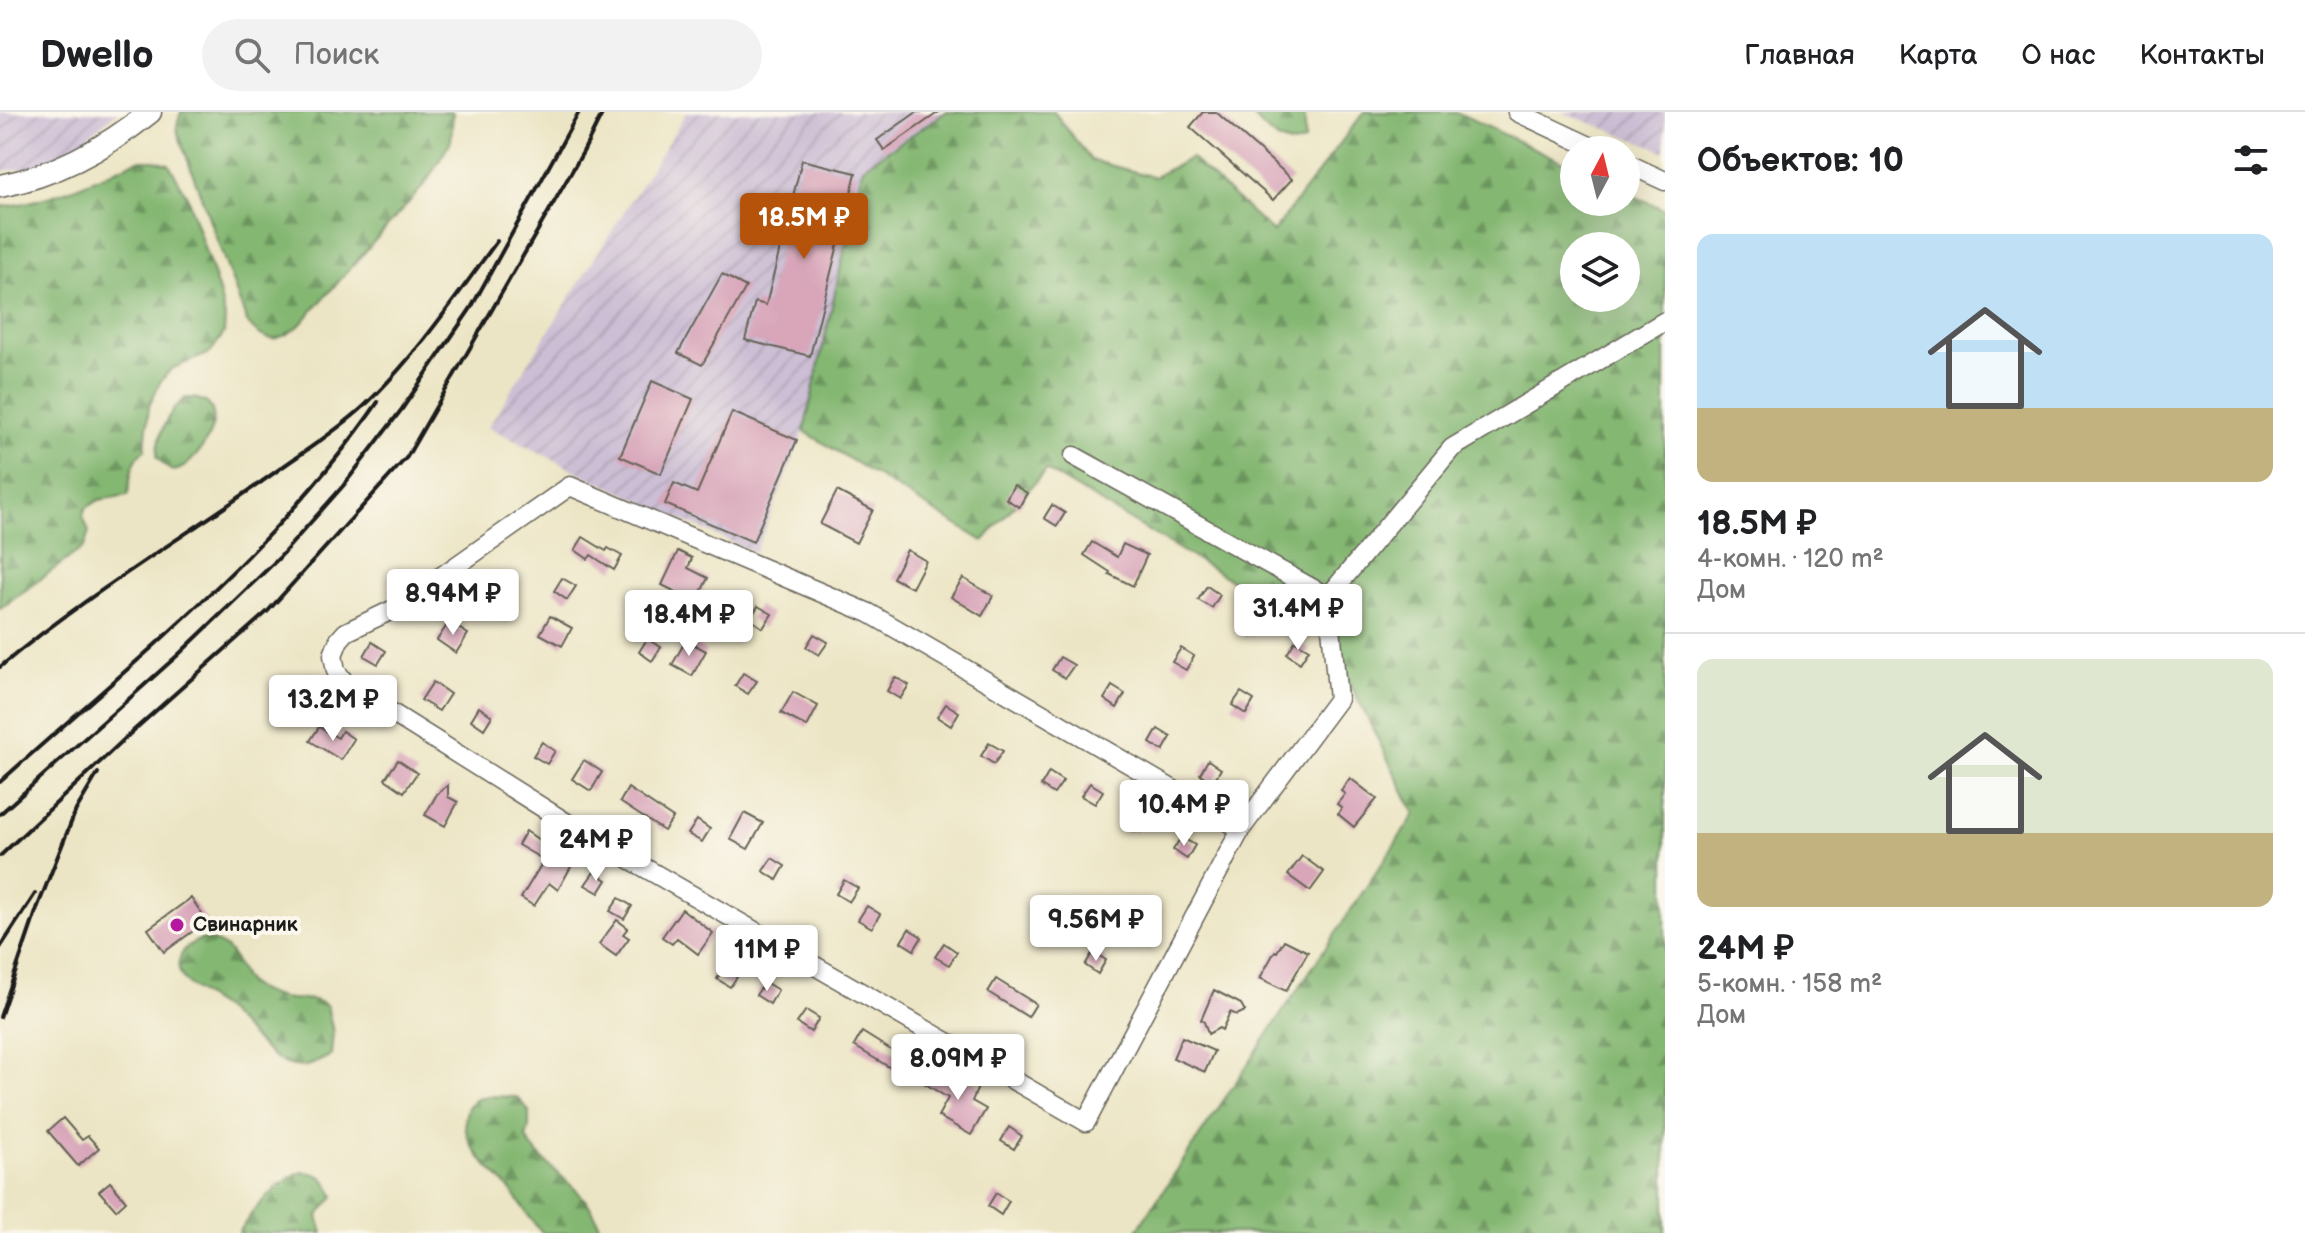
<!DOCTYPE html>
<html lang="ru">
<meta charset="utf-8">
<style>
body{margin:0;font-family:"Balsamiq Sans",sans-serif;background:#f2f2f2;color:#202124;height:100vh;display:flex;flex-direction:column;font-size:30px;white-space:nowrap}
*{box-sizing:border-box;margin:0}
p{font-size:26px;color:#757577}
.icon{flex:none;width:44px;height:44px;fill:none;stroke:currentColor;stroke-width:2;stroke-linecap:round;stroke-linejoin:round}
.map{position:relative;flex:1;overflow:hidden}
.sheet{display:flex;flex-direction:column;background:#fff;width:640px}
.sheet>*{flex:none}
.needle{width:52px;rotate:7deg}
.fabs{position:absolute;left:1560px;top:24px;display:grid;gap:16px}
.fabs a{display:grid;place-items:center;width:80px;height:80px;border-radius:50%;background:#fff;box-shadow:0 8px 32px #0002;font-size:40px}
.price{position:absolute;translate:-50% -68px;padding:0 18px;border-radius:8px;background:#fff;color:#222;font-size:26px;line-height:52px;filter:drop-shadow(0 2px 4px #0008)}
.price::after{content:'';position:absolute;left:50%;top:48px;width:24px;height:18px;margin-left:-12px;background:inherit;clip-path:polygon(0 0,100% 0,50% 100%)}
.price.current{background:#b45309;color:#fff}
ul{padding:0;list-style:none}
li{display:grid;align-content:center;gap:16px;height:424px;padding:0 32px}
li+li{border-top:2px solid #e0e0e0}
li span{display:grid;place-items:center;height:248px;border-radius:16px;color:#555}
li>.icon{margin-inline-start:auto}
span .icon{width:144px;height:144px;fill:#fffc;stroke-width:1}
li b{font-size:34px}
h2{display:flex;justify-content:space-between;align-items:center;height:96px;padding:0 32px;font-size:34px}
header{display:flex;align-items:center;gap:48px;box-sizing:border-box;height:112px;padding:0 40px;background:#fff;border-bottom:2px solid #e0e0e0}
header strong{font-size:38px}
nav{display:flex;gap:44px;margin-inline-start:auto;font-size:28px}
.search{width:560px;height:72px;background:#f2f2f2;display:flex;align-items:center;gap:20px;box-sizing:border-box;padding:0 28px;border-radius:44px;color:#757577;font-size:30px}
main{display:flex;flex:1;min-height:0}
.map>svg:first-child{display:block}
</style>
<header>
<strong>Dwello</strong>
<div class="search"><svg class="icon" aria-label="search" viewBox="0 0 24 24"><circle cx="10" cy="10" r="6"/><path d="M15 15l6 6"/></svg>Поиск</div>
<nav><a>Главная</a><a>Карта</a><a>О нас</a><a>Контакты</a></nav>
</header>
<main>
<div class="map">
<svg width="1665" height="1121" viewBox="0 0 1665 1121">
<defs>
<pattern id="industrial-furrows" width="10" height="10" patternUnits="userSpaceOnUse" patternTransform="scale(2)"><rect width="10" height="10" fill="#ccbed4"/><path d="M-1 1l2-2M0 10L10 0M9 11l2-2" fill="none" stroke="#afa3b5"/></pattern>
<pattern id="forest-firs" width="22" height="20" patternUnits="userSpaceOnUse" patternTransform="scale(2)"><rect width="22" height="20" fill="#84b772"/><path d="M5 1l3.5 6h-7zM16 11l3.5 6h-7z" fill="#6b945d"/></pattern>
</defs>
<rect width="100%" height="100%" fill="#fbf7ec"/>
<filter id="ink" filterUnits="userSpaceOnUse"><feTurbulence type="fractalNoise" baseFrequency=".0125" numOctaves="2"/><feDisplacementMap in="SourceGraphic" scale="16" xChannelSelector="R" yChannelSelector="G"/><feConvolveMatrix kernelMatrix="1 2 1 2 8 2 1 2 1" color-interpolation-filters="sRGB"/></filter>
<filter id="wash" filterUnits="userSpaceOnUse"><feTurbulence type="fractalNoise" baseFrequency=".006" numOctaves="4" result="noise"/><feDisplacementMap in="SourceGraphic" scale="32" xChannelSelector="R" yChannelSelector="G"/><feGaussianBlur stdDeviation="1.8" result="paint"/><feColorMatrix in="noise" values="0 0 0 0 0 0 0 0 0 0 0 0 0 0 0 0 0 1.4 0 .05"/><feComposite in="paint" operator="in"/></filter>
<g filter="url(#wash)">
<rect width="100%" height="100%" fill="#ece5c5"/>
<g fill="url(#industrial-furrows)">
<polygon points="0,0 117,0 50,54 0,59"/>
<polygon points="687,0 946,0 863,55 804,319 755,441 588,365 488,315"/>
<polygon points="1561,0 1665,0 1665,40 1654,35"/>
</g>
<g fill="url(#forest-firs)" stroke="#506a47" stroke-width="2" fill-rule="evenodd">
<path d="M181,0H453L451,29L426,71L299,214C278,230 265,233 247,210L178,21L177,13Z"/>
<path d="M946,0H1054L1091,48L1154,65L1191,46L1273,120L1364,0H1456L1574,55V90H1626V80L1665,98V1121H1135L1415,702L1327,525L1046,358L983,429L804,319L863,55ZM1574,134H1626V186H1574Z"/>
<path d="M1250,0H1302L1305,5V29C1284,41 1262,15 1250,0Z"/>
<path d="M138,48H154L169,52L187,84L219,180L225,205L224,221L210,241L171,257L160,270L149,294L145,337C131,349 130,366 128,383L99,388L85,397L83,404L89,420L84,435L0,497V95C49,90 93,68 138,48Z"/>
<path d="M185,286C247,284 191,365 171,358C167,357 160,348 157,345C158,321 166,302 185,286Z"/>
<path d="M203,827C242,831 232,863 255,876C264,881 281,887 291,887C308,888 311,885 327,894L333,920L331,943C315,952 303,959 284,951C268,944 242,914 228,901C211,885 164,869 183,840C188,832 194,830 203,827Z"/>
<path d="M488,984L517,985L529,999V1015L526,1026C544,1058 598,1083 600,1121H543C530,1109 523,1094 512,1080C493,1057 460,1036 466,1002C469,988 476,987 488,984Z"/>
<path d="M303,1060C323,1061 326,1067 334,1084L318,1104L323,1121H239C251,1098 279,1068 303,1060Z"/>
</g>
<g id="blocks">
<g fill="#d8a5b9">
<polygon points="917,0 939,0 884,38 877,28"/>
<polygon points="1203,0 1216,0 1292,67 1273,88 1190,15"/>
<polygon points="802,48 856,61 810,244 745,228 755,190 766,193"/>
<polygon points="722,162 746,175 702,253 678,241"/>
<polygon points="652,269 693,287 661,362 620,344"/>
<polygon points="732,300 797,328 753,430 665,392 674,371 697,381"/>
<polygon points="1014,373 1027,381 1019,395 1006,387"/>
<polygon points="837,379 873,398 856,431 820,412"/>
<polygon points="1052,393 1065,401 1057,414 1044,406"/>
<polygon points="583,425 606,439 608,436 622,444 614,458 591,443 588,447 575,438"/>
<polygon points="1092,430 1117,445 1123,432 1147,443 1133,474 1109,462 1110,460 1084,443"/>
<polygon points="907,438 926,449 912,476 893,466"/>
<polygon points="678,439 692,446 688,456 708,466 696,490 662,473"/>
<polygon points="483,465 496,473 488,486 474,478"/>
<polygon points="562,466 576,474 567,488 554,479"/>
<polygon points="963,466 993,484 982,504 951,485"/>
<polygon points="1207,474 1220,483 1212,496 1198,488"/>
<polygon points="758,494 772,502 763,516 750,507"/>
<polygon points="550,504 572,516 562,534 540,522"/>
<polygon points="1247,504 1261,512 1252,525 1239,517"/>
<polygon points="449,510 468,522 456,541 437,528"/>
<polygon points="814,522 828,530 819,543 806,535"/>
<polygon points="647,527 661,535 652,549 639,540"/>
<polygon points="686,528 706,539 692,564 672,553"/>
<polygon points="1295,529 1309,537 1300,551 1287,542"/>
<polygon points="372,530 386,539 378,552 364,544"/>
<polygon points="1181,536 1194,544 1186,558 1172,550"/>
<polygon points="1060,545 1074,553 1065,566 1052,558"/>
<polygon points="743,561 757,569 748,582 735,574"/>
<polygon points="895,565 909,573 900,587 887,579"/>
<polygon points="433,570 450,582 439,599 421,588"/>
<polygon points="1112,574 1125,582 1117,596 1104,587"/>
<polygon points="793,580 818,594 807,615 781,601"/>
<polygon points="1241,580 1254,588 1246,602 1232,593"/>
<polygon points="946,592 959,600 951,614 937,605"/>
<polygon points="479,595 492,604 484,617 471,608"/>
<polygon points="319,615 338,626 342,619 354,627 341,648 310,629"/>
<polygon points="1158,617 1171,625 1163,639 1150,631"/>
<polygon points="542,630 555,639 547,652 533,644"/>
<polygon points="989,631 1003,639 994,652 981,644"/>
<polygon points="398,648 417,661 404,680 385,667"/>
<polygon points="584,648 602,660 591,679 572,667"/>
<polygon points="1208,648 1221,657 1213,670 1200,662"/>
<polygon points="1049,660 1063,669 1054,682 1041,674"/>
<polygon points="1350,666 1377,687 1354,715 1338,702 1342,696 1337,692 1345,682 1341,679"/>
<polygon points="1090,671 1103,679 1095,692 1081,684"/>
<polygon points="448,673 448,685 458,690 445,714 425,703 437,682"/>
<polygon points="628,676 673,706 664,719 620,690"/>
<polygon points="1130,698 1144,707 1135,720 1122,712"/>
<polygon points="744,701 763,711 748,737 730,727"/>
<polygon points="697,708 710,717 702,730 688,722"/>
<polygon points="526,719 573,751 558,778 549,771 534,794 521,786 544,748 518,733"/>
<polygon points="1181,725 1195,733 1187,747 1173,738"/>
<polygon points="1302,744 1324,760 1310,779 1288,763"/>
<polygon points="772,746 785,754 777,768 763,759"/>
<polygon points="594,760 607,768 599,781 585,773"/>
<polygon points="844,768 858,776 849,790 836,782"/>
<polygon points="191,786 207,809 164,840 148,817"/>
<polygon points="619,786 632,794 624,807 610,799"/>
<polygon points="867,794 880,802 872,816 858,808"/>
<polygon points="682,797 713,821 698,842 677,826 672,832 662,825"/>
<polygon points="617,808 628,816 623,822 629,826 616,844 599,832"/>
<polygon points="1126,808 1139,817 1131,830 1117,821"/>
<polygon points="909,817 922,825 914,838 901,830"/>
<polygon points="1284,828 1308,840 1286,879 1260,866 1275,839 1277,840"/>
<polygon points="944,831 957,840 949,853 935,845"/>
<polygon points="1093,840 1106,848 1098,862 1085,853"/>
<polygon points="725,853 739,862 730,875 717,867"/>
<polygon points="996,867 1036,892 1028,905 988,880"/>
<polygon points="765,870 778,878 770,892 756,883"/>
<polygon points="1214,878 1241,892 1245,899 1237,903 1230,900 1222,918 1219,916 1208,922 1204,910 1201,908"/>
<polygon points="806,898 819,906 811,920 797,911"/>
<polygon points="862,920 902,945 894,958 854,934"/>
<polygon points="1182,925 1214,939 1205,960 1173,946"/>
<polygon points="932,958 956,973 962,963 979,973 972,989 986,997 971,1023 938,1004 948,986 924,971"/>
<polygon points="63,1006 82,1028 88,1024 99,1036 78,1054 48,1019"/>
<polygon points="1009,1015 1022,1024 1014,1037 1001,1029"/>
<polygon points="110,1070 126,1089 116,1098 99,1079"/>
<polygon points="996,1081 1009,1089 1001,1103 988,1094"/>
</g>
</g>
</g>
<g filter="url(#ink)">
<use href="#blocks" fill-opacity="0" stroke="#656257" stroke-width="2"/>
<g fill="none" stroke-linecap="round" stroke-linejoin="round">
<g stroke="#656257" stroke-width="21">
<g id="minor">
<polyline points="1517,0 1598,38"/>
<polyline points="1626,51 1665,69"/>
<polyline points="1074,344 1328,485"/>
<polyline points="1241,717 1086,1010 567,711 346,572 336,559 333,543 339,528 346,520 396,496 570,374 869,501 1241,717 1338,587 1328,485 1452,336 1665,209"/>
</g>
</g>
<g stroke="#656257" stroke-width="25">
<path id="tertiary" d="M0,74C56,63 106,36 150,0"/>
</g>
<use href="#minor" stroke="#fff" stroke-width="18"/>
<use href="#tertiary" stroke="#fff" stroke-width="22"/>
<g stroke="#1c1c1c" stroke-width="4">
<path d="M0,555C86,483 183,426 274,361C303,340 337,319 363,295C413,248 456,185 497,129"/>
<path d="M0,670C132,551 276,438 378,290"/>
<polyline points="0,702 178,543 279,446 343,374 402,297 471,196 579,0"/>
<polyline points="0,744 133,619 268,499 407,345 583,40 603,0"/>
<polyline points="0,836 35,782"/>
<polyline points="0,905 38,794 76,698 98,661"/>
</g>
</g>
</g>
<circle fill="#b5179e" stroke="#fbf7ec" stroke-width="3" cx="177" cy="813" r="8"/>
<g text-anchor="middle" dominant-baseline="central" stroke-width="8" stroke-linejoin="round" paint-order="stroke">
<g font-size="20" font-weight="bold" fill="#1c1c1c" stroke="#fbf7ec" text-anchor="start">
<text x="193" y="813">Свинарник</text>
</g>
</g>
</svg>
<div class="fabs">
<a><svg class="needle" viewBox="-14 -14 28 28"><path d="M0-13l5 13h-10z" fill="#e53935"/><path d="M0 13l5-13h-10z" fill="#757577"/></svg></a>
<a><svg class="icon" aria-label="layers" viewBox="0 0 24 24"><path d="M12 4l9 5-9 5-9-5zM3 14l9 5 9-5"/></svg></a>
</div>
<b class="price current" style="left:804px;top:149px">18.5M ₽</b>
<b class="price" style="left:453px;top:525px">8.94M ₽</b>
<b class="price" style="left:1298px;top:540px">31.4M ₽</b>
<b class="price" style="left:689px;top:546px">18.4M ₽</b>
<b class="price" style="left:333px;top:631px">13.2M ₽</b>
<b class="price" style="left:1184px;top:736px">10.4M ₽</b>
<b class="price" style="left:596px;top:771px">24M ₽</b>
<b class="price" style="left:1096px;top:851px">9.56M ₽</b>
<b class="price" style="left:767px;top:881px">11M ₽</b>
<b class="price" style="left:958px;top:990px">8.09M ₽</b>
</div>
<section class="sheet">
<h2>Объектов: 10<svg class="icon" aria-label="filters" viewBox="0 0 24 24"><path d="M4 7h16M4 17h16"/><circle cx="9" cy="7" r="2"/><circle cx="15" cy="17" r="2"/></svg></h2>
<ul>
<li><span style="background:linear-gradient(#bfe0f5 70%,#c2b280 0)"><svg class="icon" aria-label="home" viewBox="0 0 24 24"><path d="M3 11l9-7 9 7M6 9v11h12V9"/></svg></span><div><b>18.5M ₽</b><p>4-комн. · 120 m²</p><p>Дом</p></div></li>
<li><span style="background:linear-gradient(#dfe7d0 70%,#c2b280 0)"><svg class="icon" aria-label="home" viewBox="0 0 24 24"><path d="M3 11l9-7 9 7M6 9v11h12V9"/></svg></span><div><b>24M ₽</b><p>5-комн. · 158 m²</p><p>Дом</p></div></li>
</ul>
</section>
</main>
